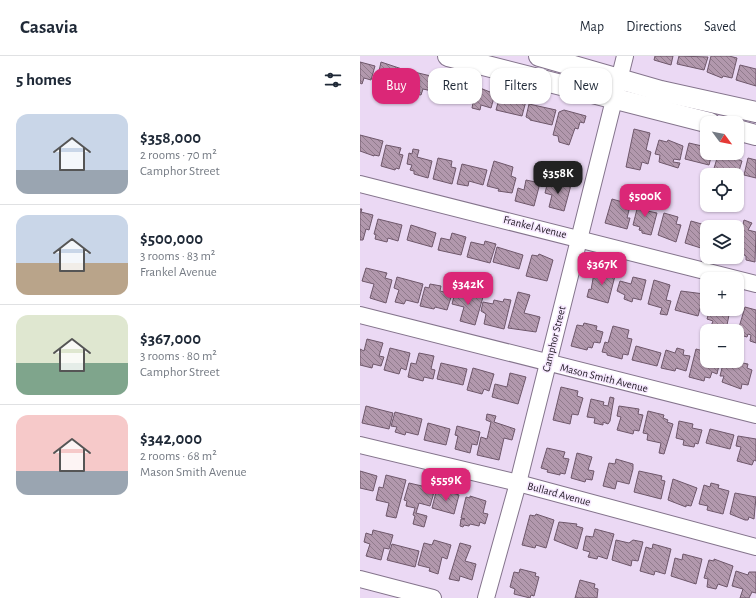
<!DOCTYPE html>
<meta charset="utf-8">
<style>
body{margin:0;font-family:"Alegreya Sans",sans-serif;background:#f6f6f7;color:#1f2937;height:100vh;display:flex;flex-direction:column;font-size:15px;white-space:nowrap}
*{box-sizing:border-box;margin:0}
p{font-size:13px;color:#747a83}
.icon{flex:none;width:22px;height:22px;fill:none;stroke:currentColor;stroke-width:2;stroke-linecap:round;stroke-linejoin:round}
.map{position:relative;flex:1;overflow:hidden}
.side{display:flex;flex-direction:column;background:#fff;width:360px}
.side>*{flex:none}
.banner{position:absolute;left:12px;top:12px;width:324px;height:36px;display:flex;gap:8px}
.needle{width:26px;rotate:122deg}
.tools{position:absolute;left:340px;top:60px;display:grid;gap:8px}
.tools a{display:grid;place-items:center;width:44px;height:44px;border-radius:8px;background:#fff;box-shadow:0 1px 3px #0004;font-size:20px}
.price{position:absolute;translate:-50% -34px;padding:0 9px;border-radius:8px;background:#db2777;color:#fff;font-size:13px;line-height:26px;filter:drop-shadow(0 1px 2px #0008)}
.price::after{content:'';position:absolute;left:50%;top:24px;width:12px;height:9px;margin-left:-6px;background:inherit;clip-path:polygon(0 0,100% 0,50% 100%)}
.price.selected{background:#222;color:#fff}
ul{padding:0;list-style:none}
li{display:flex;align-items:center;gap:12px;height:100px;padding:0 16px}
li+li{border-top:1px solid #e0e1e3}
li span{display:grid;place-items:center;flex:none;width:112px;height:80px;border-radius:12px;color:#555}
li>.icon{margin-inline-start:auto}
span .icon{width:48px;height:48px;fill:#fffc;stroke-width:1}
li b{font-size:17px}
h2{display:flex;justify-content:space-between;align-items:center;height:48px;padding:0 16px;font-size:17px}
.pill{padding:0 14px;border-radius:12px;background:#fff;box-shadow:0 1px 3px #0004;font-size:14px;line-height:36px}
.pill.selected{background:#db2777;color:#fff}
header{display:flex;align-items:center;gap:24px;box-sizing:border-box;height:56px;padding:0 20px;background:#fff;border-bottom:1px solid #e0e1e3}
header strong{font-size:19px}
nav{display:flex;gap:22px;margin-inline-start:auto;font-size:14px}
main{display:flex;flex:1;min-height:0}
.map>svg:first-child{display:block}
</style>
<header>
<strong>Casavia</strong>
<nav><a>Map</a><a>Directions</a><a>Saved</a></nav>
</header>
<main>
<section class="side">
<h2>5 homes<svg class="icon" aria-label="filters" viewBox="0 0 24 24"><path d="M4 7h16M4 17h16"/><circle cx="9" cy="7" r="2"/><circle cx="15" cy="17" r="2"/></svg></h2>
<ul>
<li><span style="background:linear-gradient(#c9d6e8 70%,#9aa5b1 0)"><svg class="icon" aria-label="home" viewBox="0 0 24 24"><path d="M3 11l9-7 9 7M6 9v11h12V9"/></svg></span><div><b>$358,000</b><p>2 rooms · 70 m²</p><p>Camphor Street</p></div></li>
<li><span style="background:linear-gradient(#c9d6e8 60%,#b9a48a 0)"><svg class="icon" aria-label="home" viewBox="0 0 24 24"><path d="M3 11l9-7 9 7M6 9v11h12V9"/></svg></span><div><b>$500,000</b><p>3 rooms · 83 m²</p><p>Frankel Avenue</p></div></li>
<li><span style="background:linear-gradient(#dfe7d0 60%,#7fa58c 0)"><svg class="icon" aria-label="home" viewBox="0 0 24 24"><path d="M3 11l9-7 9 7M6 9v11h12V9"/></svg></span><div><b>$367,000</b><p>3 rooms · 80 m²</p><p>Camphor Street</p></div></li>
<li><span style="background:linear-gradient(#f6c9c9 70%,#9aa5b1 0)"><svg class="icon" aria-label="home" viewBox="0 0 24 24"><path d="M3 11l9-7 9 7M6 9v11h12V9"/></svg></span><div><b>$342,000</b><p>2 rooms · 68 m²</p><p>Mason Smith Avenue</p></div></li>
</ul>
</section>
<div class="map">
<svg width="396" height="542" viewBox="0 0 396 542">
<defs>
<pattern id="building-back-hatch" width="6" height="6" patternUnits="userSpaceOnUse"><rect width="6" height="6" fill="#b298ad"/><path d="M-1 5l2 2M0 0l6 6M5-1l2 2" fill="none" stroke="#907b8c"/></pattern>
</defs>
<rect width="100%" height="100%" fill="#ebd9f4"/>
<g fill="url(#building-back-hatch)" stroke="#6e576a">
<polygon points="295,0 313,0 311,9 294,4"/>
<polygon points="319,0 348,1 344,14 317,8"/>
<polygon points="351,0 369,0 377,2 372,22 363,20 362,22 347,16"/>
<polygon points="0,6 15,10 11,24 4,22 2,28 0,27"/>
<polygon points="21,6 45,14 40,35 16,29"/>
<polygon points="380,9 396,13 396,30 376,24"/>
<polygon points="50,15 75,21 72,35 63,33 61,39 45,36"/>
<polygon points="80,23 107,29 103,45 81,40 81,39 76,38"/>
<polygon points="111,32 119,34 120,32 135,38 131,52 121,49 120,54 112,52 113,47 107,45"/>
<polygon points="145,38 166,45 162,60 136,54 140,39 145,40"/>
<polygon points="169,48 196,54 192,69 170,64 170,63 166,61"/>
<polygon points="204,54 226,60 224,67 220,66 218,73 215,72 209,89 199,86 198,80 193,79 199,56"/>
<polygon points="274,73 290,77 286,94 291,96 288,108 282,106 280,114 266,111"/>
<polygon points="0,79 23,85 19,100 14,99 14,100 0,95"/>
<polygon points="299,84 307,86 308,84 323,90 320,104 314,103 313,106 320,107 318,112 299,106 300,99 295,98"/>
<polygon points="329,87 342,90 341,92 347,94 347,97 352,97 349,109 325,103"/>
<polygon points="26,89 41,92 39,98 43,99 39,113 36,112 35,114 21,110"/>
<polygon points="53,93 59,94 57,101 72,105 68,122 54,118 54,115 50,114 52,109 47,108 49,97 52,98"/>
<polygon points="358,99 366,101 367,99 382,105 378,118 367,115 366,119 352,119"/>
<polygon points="78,102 92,105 91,111 96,112 92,128 73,123"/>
<polygon points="388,102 396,104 396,122 384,119"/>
<polygon points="134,105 153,111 151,120 156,122 152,137 138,135 139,133 127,130"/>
<polygon points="102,108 127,114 123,129 109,125 108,130 97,128"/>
<polygon points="166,124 180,127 174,150 155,145 158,132 164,134"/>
<polygon points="188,125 211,129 204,155 189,151 192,139 185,137"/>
<polygon points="280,141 286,143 283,154 297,157 291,179 282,177 282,175 279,174 280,171 273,169"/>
<polygon points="252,143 266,147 265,153 269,154 267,162 270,162 267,173 245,167"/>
<polygon points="0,153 2,153 1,156 13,159 9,174 6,173 3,184 0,184"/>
<polygon points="304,157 318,161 316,168 321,169 316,186 298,179"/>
<polygon points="18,163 42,169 38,185 28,182 27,186 15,183 16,179 14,178"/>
<polygon points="384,164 392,167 388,174 396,176 395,206 386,204 386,200 381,197 383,190 378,189"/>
<polygon points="331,165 345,169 343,175 347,176 347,183 344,193 325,187"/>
<polygon points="51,169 76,177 72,191 47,184"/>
<polygon points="92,177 106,181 101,199 78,194 81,182 90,184"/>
<polygon points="125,185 136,188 130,207 107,201 111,186 124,189"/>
<polygon points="137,191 163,199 159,213 133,206"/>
<polygon points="179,198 193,204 187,225 166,220 172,199 178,200"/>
<polygon points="6,212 27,217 25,222 32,224 26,247 10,242 14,228 2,225"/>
<polygon points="248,214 256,216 248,247 227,241 229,233 231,234 234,217 241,219 242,215 247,216"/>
<polygon points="37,221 63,228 58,247 46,244 44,248 35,246 39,234 34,232"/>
<polygon points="273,221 286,224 281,244 273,242 272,246 264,243 265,239 257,235 260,225 271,228"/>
<polygon points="294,224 310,229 306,244 311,245 307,259 300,258 302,252 288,248"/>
<polygon points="70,228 81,230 80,235 92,238 87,254 75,251 74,253 60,250 65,231 69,232"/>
<polygon points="96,233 123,241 115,269 100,265 104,251 92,248"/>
<polygon points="321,235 344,238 338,260 315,254"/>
<polygon points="158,236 170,239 164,257 180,261 176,276 148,272"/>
<polygon points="144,243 151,244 144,273 124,268 126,258 121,255 123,246 133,248 134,244 143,246"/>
<polygon points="385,251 396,254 396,287 390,285 391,279 388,278 387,281 377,278"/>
<polygon points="350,253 367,253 366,258 369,259 366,274 351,270 353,265 347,263"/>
<polygon points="224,267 237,270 236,274 243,276 240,287 234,286 232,292 228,291 227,294 211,290 217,269 223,270"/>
<polygon points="253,270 269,274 267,282 272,283 268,299 263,298 262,303 247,299 247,297 242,296 245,286 248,287"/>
<polygon points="7,283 23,287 19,300 24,301 21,310 13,308 12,312 0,309 0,293 4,295"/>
<polygon points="276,290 301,297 297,310 272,304"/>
<polygon points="30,292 50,297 46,314 41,312 39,318 24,314"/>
<polygon points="317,292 324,294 323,299 330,300 326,315 316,312 315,315 301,312 306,294 315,297"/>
<polygon points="336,293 347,296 347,305 360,305 357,318 352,316 350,322 345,321 344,325 329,321"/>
<polygon points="59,297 74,300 71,313 75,314 73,323 64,321 63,325 48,321 51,307 56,308"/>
<polygon points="372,305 388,308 387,312 392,314 388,329 382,328 381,333 362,326 364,320 360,320 363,308 370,310"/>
<polygon points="81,307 107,313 103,329 77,323"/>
<polygon points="113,312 134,318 129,335 124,333 122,338 107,334"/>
<polygon points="150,317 166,321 158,348 132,341 135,328 147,331"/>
<polygon points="201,331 218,335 217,340 223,342 218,359 212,358 210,368 193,364"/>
<polygon points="250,341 254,342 250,365 248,368 243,366 243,369 234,367 235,362 227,361 231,343 244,346 243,349 248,350"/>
<polygon points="6,350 33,357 29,373 2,367"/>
<polygon points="259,350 279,353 278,358 283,359 279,375 274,374 273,378 257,374 261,361 257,360"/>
<polygon points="288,355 304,359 303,362 308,364 307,366 313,368 304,398 299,397 301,387 287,384 288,378 283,377"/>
<polygon points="35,356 62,363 58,379 46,376 45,379 35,376 37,371 31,370"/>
<polygon points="127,358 136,360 134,366 155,373 152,384 144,382 139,404 117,399 121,381 127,383 131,366 126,364"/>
<polygon points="319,365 333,368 332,372 342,374 338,388 335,387 334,391 323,389 324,384 316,382"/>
<polygon points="68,367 90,373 86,389 64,384"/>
<polygon points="97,370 120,376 117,389 112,388 110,397 95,393 98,380 95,379"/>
<polygon points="350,373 374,379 370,393 346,387"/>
<polygon points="378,380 396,383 396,405 394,404 392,409 377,405 381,391 376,390"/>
<polygon points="187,392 205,396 203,402 209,403 205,418 200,417 200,419 187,416 188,414 181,412"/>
<polygon points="217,397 232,401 228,414 234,415 232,424 226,423 225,426 211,422"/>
<polygon points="256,403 273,408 273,413 269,428 257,425 255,433 243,430 249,407 255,408"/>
<polygon points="0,415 17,420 13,435 0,432"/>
<polygon points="279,415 302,420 301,424 305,425 301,443 274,436"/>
<polygon points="26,419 46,424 36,462 26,460 29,447 16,444 19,431 23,432"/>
<polygon points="313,423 337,432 331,450 326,449 326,451 308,444"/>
<polygon points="49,427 75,433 70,450 59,447 56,457 67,460 64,471 53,468 55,460 53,459 55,452 46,450 47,445 44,444"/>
<polygon points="351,427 359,429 358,432 369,435 363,458 347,454 348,450 339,448 344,429 350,431"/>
<polygon points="76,436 88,439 89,436 99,439 94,458 72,452"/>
<polygon points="375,437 396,441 394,463 389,461 388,464 385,464 370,458"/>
<polygon points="110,440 126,445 123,457 128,458 125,468 120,466 119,470 110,468 109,470 104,469 103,471 100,470 101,463 105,463 101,462 106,441 110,442"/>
<polygon points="176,458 194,464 186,492 176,489 175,492 162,489 170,459 175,460"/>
<polygon points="199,466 217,468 216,470 223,472 217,493 194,484"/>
<polygon points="235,473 254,478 247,503 238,500 237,503 228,501 230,496 223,494 226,480 233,481"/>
<polygon points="13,474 33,479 29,493 24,492 21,504 6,500 10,488 4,486 6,477 12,479"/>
<polygon points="74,484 91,489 87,503 82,501 78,518 69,515 70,512 58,509 64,487 72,489"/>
<polygon points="256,484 269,487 273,484 283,486 278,505 272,504 271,510 252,504"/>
<polygon points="100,487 111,490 105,505 116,508 112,524 100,520 99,525 89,523"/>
<polygon points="32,488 59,495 55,511 27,504"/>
<polygon points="293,488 311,493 305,518 295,515 294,519 280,515 286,491 292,493"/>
<polygon points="323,498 342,503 336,528 311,520 315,502 322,504"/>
<polygon points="354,503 373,510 367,531 358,528 356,533 347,531 348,523 344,522 349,504 354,505"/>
<polygon points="160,513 176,517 175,520 179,521 174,540 171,539 170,542 154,538 155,533 150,531 154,516 159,517"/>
<polygon points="376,515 388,519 389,516 396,516 396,537 392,536 389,542 380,542 383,533 372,530"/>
<polygon points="220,524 235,528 234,532 238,533 237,542 215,542"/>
</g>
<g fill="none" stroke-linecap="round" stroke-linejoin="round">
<g stroke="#84748c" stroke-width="18">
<g id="minor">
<polyline points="0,128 396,228"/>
<polyline points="0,259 396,359"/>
<polyline points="0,389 158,427 396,491"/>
<polyline points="0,523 73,542"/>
<polyline points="126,542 158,427 265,0"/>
</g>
</g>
<g stroke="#84748c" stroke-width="22">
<g id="major">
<polyline points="88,0 350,67"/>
<polyline points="179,0 301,35 396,56"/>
<polyline points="377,74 396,79"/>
</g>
</g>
<use href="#minor" stroke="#fff" stroke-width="16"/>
<use href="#major" stroke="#fff" stroke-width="20"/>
</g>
<g text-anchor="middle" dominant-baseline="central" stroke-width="3" stroke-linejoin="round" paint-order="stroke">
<g font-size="11" fill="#1d1620" stroke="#f6e8fe">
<text transform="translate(175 171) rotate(14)">Frankel Avenue</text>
<text transform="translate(194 283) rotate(-76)">Camphor Street</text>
<text transform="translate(244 322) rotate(14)">Mason Smith Avenue</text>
<text transform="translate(199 438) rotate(15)">Bullard Avenue</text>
</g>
</g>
</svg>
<div class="tools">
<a><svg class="needle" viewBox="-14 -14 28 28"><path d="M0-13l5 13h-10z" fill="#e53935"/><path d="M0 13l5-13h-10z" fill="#747a83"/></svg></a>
<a><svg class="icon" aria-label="locate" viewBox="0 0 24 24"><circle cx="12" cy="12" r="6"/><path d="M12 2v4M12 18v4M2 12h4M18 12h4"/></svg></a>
<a><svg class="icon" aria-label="layers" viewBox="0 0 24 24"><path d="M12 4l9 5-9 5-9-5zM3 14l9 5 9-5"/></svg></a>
<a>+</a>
<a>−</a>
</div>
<b class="price selected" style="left:198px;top:139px">$358K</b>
<b class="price" style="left:285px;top:162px">$500K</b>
<b class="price" style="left:242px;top:230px">$367K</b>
<b class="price" style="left:108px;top:250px">$342K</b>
<b class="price" style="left:86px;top:446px">$559K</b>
<div class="banner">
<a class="pill selected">Buy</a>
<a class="pill">Rent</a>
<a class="pill">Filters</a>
<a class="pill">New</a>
</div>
</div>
</main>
